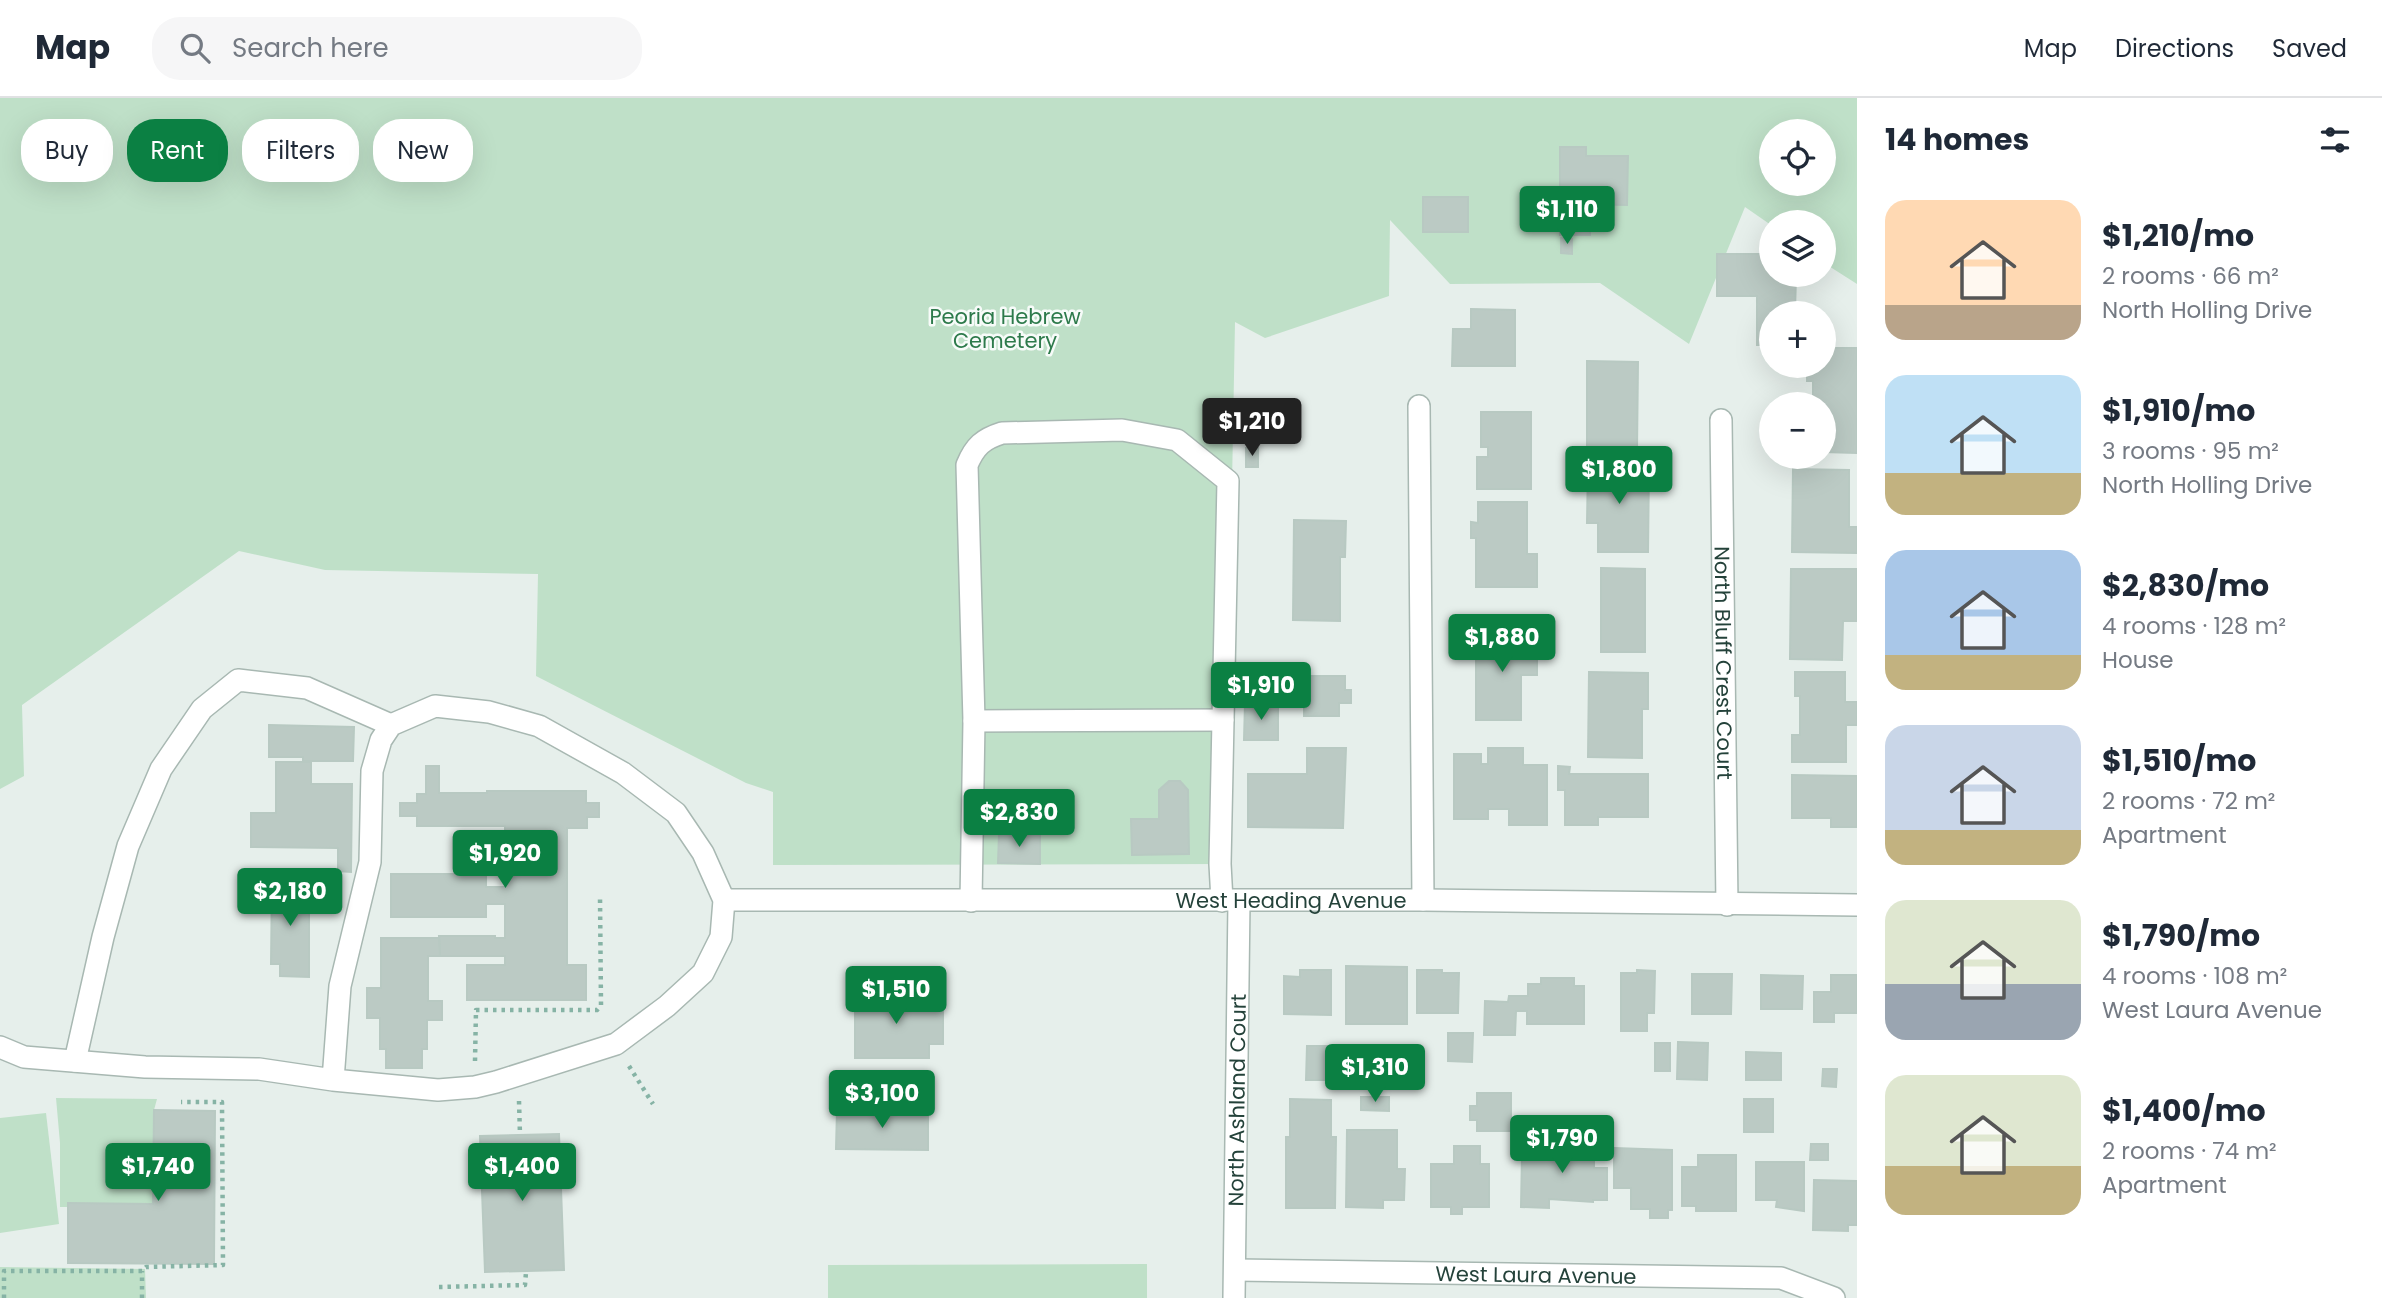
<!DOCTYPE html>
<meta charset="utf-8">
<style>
body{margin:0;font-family:Poppins,sans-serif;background:#f6f6f7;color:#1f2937;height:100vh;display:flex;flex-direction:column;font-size:26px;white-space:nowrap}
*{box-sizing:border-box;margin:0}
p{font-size:23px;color:#747a83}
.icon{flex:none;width:38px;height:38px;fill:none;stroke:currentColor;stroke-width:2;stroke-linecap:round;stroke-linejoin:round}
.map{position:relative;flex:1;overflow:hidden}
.drawer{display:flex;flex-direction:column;background:#fff;width:525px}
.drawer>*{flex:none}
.guide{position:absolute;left:21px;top:21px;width:665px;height:63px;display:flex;gap:14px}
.controls{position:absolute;left:1759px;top:21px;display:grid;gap:14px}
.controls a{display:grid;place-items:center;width:77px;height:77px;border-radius:50%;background:#fff;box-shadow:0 7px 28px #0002;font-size:35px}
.price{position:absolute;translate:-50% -60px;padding:0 16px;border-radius:7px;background:#0b8043;color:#fff;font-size:23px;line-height:46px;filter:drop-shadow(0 2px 4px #0008)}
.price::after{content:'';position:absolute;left:50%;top:42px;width:21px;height:16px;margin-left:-10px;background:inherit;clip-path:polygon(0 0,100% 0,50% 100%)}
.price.on{background:#222;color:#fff}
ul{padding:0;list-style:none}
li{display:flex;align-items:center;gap:21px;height:175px;padding:0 28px}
li span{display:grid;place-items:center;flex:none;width:196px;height:140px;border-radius:21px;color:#555}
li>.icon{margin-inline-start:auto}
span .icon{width:84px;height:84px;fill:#fffc;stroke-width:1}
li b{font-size:30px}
h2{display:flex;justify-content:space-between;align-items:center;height:84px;padding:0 28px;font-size:30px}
.tag{padding:0 24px;border-radius:28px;background:#fff;box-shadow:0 7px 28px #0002;font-size:24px;line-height:63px}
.tag.on{background:#0b8043;color:#fff}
header{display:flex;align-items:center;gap:42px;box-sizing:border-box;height:98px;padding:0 35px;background:#fff;border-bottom:2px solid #e0e1e3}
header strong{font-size:33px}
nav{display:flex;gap:38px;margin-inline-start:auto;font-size:24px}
.search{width:490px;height:63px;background:#f6f6f7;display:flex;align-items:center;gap:18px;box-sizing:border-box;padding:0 24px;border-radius:28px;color:#747a83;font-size:26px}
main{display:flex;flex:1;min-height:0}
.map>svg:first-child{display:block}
</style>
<header>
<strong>Map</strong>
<div class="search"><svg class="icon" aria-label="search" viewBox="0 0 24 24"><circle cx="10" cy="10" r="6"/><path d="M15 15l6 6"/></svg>Search here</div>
<nav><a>Map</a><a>Directions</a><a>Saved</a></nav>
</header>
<main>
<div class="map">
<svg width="1857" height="1200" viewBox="0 0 1857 1200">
<rect width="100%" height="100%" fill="#e6efeb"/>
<g fill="#bfe0c8" fill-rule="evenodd">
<path d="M0,0H1857V186L1824,165V124H1771V127L1745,109L1689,246L1600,185L1450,186L1390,122L1389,198L1265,240L1235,224L1225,766L773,767V694L746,685L536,578L538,476L325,472L239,453L22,607L24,678L0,691ZM1771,33H1824V86H1771Z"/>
<polygon points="56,1000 157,1001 154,1012 153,1106 69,1105 68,1109 60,1109 60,1045"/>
<polygon points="46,1015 59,1126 0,1135 0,1020"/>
<polygon points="1147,1166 1147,1200 828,1200 828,1167"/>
<polygon points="0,1169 145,1171 146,1200 0,1200"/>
</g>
<g fill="#bbcac4" stroke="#b8c9c2" stroke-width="2">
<polygon points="1560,49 1586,49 1586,58 1628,58 1627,107 1577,106 1578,95 1560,95"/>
<rect x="1423" y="99" width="45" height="35"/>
<rect x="1560" y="108" width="30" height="29"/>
<polygon points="1561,140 1572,141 1572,156 1561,155"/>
<polygon points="1717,156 1771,156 1771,177 1796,177 1795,215 1771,215 1771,247 1757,247 1757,198 1717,198"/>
<polygon points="1471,211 1515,212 1515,268 1452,268 1453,231 1471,231"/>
<polygon points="1824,250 1857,250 1857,355 1824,354 1824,306 1813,306 1813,283 1807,283 1807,268 1824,268"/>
<polygon points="1587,263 1638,264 1637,352 1587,352"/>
<polygon points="1481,314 1531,314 1531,391 1477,391 1477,359 1488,359 1488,349 1481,349"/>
<rect x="1246" y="350" width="12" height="19"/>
<polygon points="1588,366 1649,367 1648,454 1598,454 1598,425 1587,425"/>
<polygon points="1793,371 1849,372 1849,429 1857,429 1857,455 1792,454"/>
<polygon points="1478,404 1527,404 1527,456 1537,456 1537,489 1476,489 1476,440 1471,440 1471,424 1478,425"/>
<polygon points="1294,422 1346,423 1345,459 1340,459 1340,523 1293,522"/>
<polygon points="1601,470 1645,471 1645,554 1601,554"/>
<polygon points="1791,471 1857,471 1857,523 1843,523 1842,562 1790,561"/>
<polygon points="1476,534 1521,534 1521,544 1537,544 1537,577 1521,577 1521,622 1476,622"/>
<rect x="1535" y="535" width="17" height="8"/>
<polygon points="1589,574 1648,575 1648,611 1642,611 1642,660 1588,659"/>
<polygon points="1795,574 1845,574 1845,604 1857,604 1857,627 1846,627 1846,664 1792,664 1792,637 1800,637 1800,598 1795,598"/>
<polygon points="1304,578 1345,578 1345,592 1351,592 1351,605 1339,605 1339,618 1304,618"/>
<polygon points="1245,605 1278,605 1278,642 1244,642"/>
<polygon points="269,627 354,629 353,663 303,663 303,659 269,659"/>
<polygon points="1307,650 1346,650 1343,730 1248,729 1248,676 1307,676"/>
<polygon points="1488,650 1523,650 1523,667 1547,667 1547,727 1509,727 1509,711 1488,711 1488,721 1454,721 1454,656 1481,656 1481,666 1488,666"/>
<polygon points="276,664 311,664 311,686 352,686 351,774 338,773 338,750 251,749 251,715 276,715"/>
<polygon points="426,668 439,668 439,695 487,695 487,693 586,693 586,705 599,705 599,719 587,719 587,730 567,730 567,867 586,867 586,902 467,902 467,867 505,867 505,858 440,858 439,838 495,838 495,840 505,840 505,806 486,806 486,819 391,819 391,776 486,776 486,789 505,789 505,728 417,728 417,718 400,718 400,705 417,705 417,696 426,696"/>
<polygon points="1558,668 1570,669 1569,676 1648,676 1648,719 1598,719 1598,727 1565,727 1565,692 1558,692"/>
<polygon points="1792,677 1857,678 1857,729 1831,729 1831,720 1792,720"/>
<polygon points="1169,683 1180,683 1188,692 1189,756 1132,757 1131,721 1159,721 1159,692"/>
<polygon points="999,736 1040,737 1040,766 998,765"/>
<polygon points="272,782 301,782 301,790 309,790 309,879 280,878 280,866 271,866"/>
<polygon points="381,840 439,840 440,858 428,858 428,903 442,903 442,922 427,922 427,951 422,951 422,970 386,970 386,951 380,951 380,920 367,920 367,890 381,890"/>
<polygon points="1346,868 1407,869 1407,926 1346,926"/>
<polygon points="1300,872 1331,872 1331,917 1284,916 1284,878 1300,879"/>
<polygon points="1417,872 1442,872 1442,875 1459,875 1458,915 1417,915"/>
<polygon points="1637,872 1655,873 1654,915 1647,915 1647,933 1621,933 1621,875 1637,875"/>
<polygon points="1692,876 1732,876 1731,916 1692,916"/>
<polygon points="1761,877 1803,878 1802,911 1761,911"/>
<polygon points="1831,877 1857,877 1857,915 1834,915 1834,924 1814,924 1814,894 1831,894"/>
<polygon points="1541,880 1574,880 1574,888 1584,888 1584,926 1527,926 1527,913 1516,913 1515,937 1484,937 1485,903 1508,904 1509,898 1528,898 1528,886 1541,886"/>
<polygon points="855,897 930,897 930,912 943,912 943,946 929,946 929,960 855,960"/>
<polygon points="1448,935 1473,935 1472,964 1448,963"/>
<polygon points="1678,944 1708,945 1707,982 1677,981"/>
<rect x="1655" y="945" width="15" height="28"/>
<polygon points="1307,948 1335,948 1334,982 1306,982"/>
<polygon points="1746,954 1781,955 1781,982 1746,982"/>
<polygon points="1823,971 1837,971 1836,989 1822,988"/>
<polygon points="1477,995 1511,995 1511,1033 1477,1033 1477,1022 1470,1022 1470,1008 1477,1008"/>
<polygon points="1361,999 1389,999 1389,1013 1361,1012"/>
<polygon points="1290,1001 1331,1002 1331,1039 1336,1039 1335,1110 1286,1110 1286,1039 1290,1039"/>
<rect x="1744" y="1001" width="29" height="33"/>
<polygon points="154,1012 215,1013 214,1166 68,1165 68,1105 153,1106"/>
<polygon points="837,1012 928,1013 928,1052 836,1051"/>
<polygon points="1347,1032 1397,1032 1397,1071 1405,1071 1404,1102 1383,1102 1383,1110 1346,1109"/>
<polygon points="559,1036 564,1172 485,1174 480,1038"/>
<polygon points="1563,1042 1590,1042 1590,1058 1594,1058 1594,1070 1607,1070 1607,1102 1593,1102 1593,1104 1549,1101 1549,1110 1521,1109 1522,1057 1543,1057 1543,1043 1563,1044"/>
<polygon points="1811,1046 1828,1046 1828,1062 1810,1062"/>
<polygon points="1454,1048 1480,1048 1480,1066 1489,1066 1489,1109 1462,1109 1462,1116 1451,1116 1451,1109 1431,1109 1431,1066 1454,1066"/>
<polygon points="1614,1050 1672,1052 1672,1112 1668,1112 1668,1120 1650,1120 1650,1111 1631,1111 1631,1090 1614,1090"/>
<polygon points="1698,1057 1736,1057 1736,1113 1696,1113 1696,1108 1682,1108 1682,1069 1698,1069"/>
<polygon points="1756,1064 1804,1064 1804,1113 1776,1109 1777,1102 1756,1102"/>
<polygon points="1814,1082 1857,1083 1857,1127 1848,1127 1848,1133 1813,1132"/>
</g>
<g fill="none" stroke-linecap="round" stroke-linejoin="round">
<g stroke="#a8b8b2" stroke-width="24">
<g id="minor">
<polyline points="1419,308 1423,802"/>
<path id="s1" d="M1721,322L1727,807"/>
<polyline points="974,623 1223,622"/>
<path id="s2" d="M724,802H1423L1857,807"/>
<path d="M971,803L974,623L967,367C975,348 983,341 1002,335L1122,332L1177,342L1228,383L1220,766L1222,803"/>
<polyline points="0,949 24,959 145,969 259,971 333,982 438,992 475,989 496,984 616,946 667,908 703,875 721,839 724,802 703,755 676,715 623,675 539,628 489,614 435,608 391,627 381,642 372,673 370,764 340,888 333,982"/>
<polyline points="75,963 103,839 128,748 161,671 202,611 238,582 307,590 391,627"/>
<path id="s3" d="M1235,1172L1781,1180L1834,1200"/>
<path id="s4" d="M1234,1200L1239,803"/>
</g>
</g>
<g stroke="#86b3a5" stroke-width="4.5" stroke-dasharray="3.5 5" stroke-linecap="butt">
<polyline points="475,963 476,912 597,912 601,907 600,799"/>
<polyline points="629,968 653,1006"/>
<polyline points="519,1003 520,1037"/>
<polyline points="439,1189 525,1187 526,1174"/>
<polyline points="4,1200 4,1173 142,1173 146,1169 223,1167 222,1004 181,1004"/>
<polyline points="142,1200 142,1173"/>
</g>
<use href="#minor" stroke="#fff" stroke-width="21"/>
</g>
<g text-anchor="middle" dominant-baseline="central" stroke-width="5" stroke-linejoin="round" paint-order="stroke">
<g font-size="21" fill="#2d7a4b" stroke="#f7fbf9">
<text x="1005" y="218">Peoria Hebrew<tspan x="1005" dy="24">Cemetery</tspan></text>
</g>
<g font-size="21" fill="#24423a" stroke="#f7fbf9">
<text stroke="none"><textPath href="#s1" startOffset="243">North Bluff Crest Court</textPath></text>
<text stroke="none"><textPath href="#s2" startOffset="567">West Heading Avenue</textPath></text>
<text stroke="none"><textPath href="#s4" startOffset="198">North Ashland Court</textPath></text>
<text stroke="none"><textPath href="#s3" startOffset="301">West Laura Avenue</textPath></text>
</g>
</g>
</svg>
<div class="controls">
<a><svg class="icon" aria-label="locate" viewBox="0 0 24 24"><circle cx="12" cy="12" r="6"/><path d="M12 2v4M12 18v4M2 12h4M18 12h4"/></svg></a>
<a><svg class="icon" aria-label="layers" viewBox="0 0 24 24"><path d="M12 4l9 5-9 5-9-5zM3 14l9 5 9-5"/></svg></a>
<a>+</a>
<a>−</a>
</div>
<b class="price" style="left:1567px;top:148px">$1,110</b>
<b class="price on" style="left:1252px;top:360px">$1,210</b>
<b class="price" style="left:1619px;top:408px">$1,800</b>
<b class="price" style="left:1502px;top:576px">$1,880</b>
<b class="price" style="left:1261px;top:624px">$1,910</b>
<b class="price" style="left:1019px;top:751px">$2,830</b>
<b class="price" style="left:505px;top:792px">$1,920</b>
<b class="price" style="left:290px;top:830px">$2,180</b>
<b class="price" style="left:896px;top:928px">$1,510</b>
<b class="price" style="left:1375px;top:1006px">$1,310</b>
<b class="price" style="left:882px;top:1032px">$3,100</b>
<b class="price" style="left:1562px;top:1077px">$1,790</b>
<b class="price" style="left:158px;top:1105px">$1,740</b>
<b class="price" style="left:522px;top:1105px">$1,400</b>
<div class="guide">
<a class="tag">Buy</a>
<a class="tag on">Rent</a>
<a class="tag">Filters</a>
<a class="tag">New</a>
</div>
</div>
<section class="drawer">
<h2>14 homes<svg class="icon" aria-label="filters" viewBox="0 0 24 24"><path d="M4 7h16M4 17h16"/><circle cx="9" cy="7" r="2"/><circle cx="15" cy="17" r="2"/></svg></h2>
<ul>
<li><span style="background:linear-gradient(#ffd9b3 75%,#b9a48a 0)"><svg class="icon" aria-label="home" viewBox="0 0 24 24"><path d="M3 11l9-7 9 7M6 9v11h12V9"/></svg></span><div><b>$1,210/mo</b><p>2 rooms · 66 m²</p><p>North Holling Drive</p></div></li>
<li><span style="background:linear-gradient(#bfe0f5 70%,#c2b280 0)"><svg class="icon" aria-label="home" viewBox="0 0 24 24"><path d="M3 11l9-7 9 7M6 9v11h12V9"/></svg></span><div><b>$1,910/mo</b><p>3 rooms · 95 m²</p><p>North Holling Drive</p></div></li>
<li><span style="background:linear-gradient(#a9c7e8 75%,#c2b280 0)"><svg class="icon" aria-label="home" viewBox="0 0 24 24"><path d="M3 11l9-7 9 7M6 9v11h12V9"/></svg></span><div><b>$2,830/mo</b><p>4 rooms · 128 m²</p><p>House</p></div></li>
<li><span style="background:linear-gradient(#c9d6e8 75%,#c2b280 0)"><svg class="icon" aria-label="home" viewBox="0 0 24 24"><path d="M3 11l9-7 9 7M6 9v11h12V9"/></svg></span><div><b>$1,510/mo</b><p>2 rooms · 72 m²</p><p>Apartment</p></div></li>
<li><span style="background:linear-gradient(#dfe7d0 60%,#9aa5b1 0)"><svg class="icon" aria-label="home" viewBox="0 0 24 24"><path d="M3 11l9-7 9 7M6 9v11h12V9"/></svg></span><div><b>$1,790/mo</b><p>4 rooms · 108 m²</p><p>West Laura Avenue</p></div></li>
<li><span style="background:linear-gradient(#dfe7d0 65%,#c2b280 0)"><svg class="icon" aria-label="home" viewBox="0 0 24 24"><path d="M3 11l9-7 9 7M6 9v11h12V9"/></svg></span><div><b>$1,400/mo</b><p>2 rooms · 74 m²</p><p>Apartment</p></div></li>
</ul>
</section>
</main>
